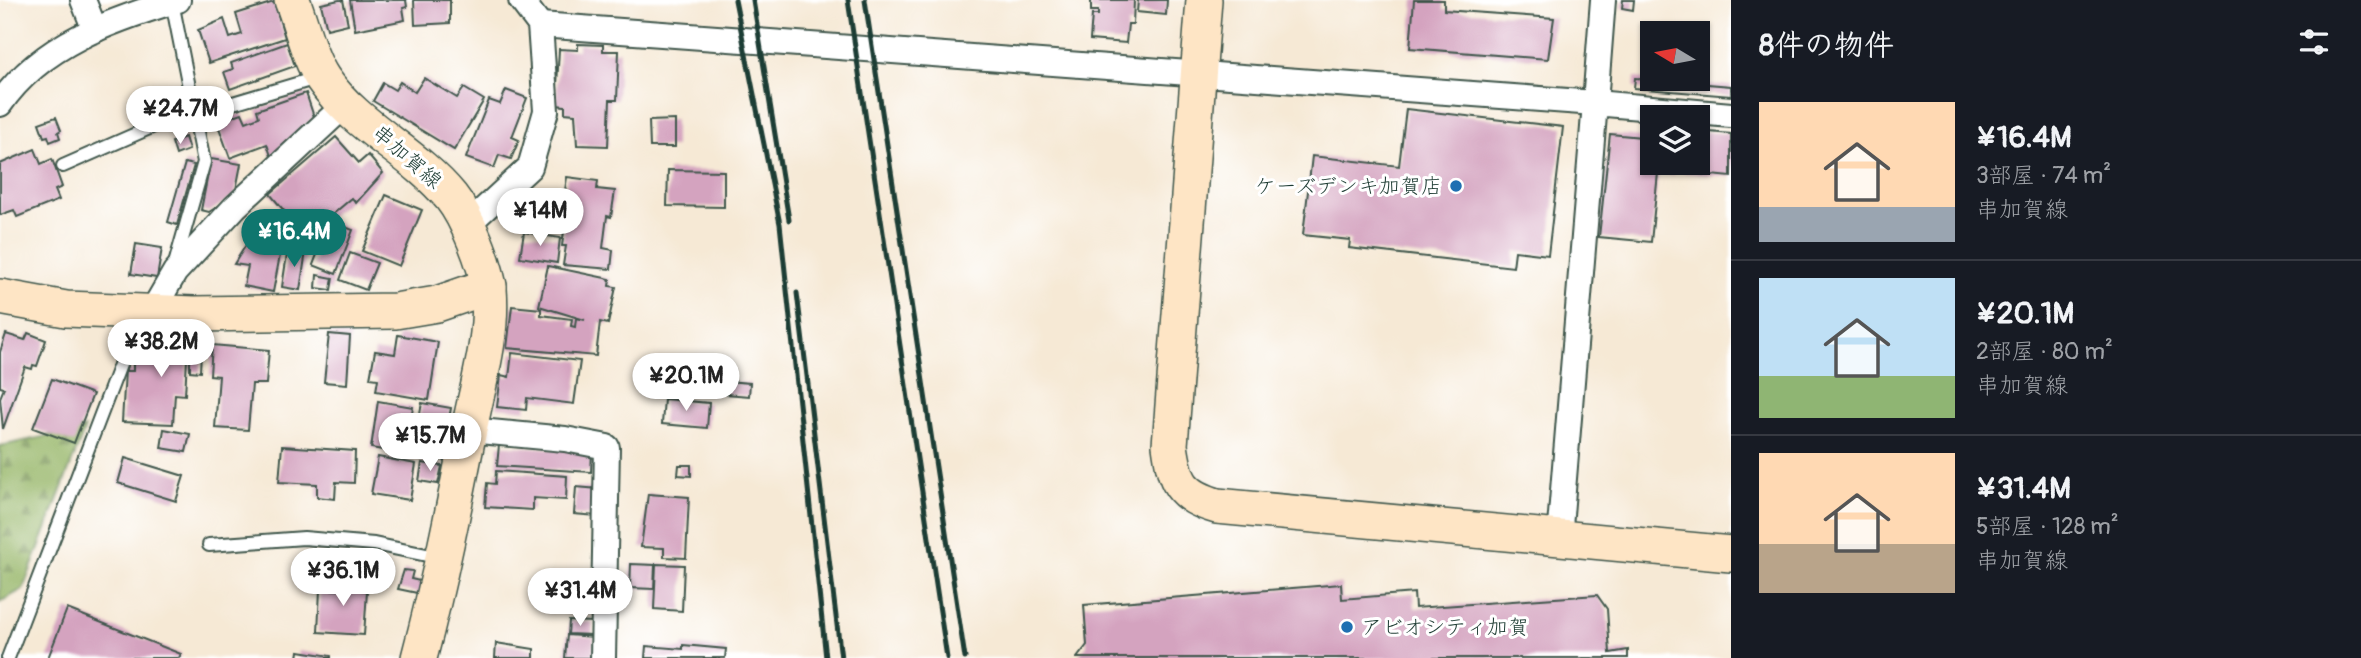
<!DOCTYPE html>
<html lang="ja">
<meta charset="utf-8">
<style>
body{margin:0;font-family:Pangolin,"Klee One",sans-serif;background:#20242c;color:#f1f3f6;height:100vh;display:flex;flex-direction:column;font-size:26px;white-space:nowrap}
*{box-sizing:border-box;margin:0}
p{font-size:23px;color:#9ea1a6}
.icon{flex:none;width:38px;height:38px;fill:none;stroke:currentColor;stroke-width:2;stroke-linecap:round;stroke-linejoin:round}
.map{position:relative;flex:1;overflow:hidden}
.side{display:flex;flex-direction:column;background:#171b24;width:630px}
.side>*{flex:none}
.needle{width:46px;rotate:280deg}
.tools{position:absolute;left:1640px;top:21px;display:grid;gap:14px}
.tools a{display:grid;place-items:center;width:70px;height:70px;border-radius:0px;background:#171b24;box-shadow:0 2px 5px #0004;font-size:35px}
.price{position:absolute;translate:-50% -60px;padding:0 16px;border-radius:24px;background:#fff;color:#222;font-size:23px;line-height:46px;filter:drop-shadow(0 2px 4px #0008)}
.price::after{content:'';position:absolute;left:50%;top:42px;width:21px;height:16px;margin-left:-10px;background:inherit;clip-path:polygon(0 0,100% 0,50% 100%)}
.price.active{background:#0f766e;color:#fff}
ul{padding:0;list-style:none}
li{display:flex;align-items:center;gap:21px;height:175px;padding:0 28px}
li+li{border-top:2px solid #363941}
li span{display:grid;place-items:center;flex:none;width:196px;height:140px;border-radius:0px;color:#555}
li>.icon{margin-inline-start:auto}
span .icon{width:84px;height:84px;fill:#fffc;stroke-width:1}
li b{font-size:30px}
h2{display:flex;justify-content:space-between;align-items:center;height:84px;padding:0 28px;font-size:30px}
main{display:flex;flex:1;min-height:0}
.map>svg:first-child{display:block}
</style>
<main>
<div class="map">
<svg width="1731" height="658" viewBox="0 0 1731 658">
<defs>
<pattern id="forest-firs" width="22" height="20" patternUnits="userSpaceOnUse" patternTransform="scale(1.75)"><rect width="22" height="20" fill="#96b668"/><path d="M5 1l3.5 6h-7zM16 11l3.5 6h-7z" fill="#7a9556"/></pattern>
</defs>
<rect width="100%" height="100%" fill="#fff"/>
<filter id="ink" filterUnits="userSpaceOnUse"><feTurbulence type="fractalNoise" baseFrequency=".0143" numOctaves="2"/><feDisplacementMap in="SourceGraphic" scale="14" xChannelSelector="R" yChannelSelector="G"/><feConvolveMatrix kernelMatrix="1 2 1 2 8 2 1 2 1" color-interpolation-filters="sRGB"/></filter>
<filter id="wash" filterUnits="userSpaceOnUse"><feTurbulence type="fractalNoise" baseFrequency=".00686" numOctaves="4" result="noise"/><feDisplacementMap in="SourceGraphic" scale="28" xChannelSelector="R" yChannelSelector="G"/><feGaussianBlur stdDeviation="1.57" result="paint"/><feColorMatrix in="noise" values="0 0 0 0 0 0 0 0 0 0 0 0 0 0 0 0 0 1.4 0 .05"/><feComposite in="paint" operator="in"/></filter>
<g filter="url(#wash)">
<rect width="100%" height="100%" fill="#f6e9d5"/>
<polygon fill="url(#forest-firs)" stroke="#5a7a4e" stroke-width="2" points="85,428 23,589 0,602 0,446"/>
<g id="blocks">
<g fill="#d4a3bf">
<polygon points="339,0 343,0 348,24 327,29 321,4"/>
<polygon points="350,0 406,0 407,7 403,8 405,20 355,30"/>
<polygon points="414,0 450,0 450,23 415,25"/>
<polygon points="1091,0 1134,0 1133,24 1128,24 1126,43 1090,40 1092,15 1098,15 1098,11 1091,11"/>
<polygon points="1138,0 1167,0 1166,15 1137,12"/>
<polygon points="1414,0 1444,0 1444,10 1554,18 1548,59 1410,48"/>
<polygon points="1623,0 1634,0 1633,10 1622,8"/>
<polygon points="274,2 285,38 209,63 198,30 224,19 230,38 242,34 236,14"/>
<polygon points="287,43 295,66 230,89 224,72 233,69 231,63"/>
<polygon points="578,44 603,45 603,51 619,51 617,100 610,100 608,146 577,145 575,114 565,113 565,106 556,105 559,49 578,50"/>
<polygon points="424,78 457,98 464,88 484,100 454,150 373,101 383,83 395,90 400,82 415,92"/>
<polygon points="1635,78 1731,86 1731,96 1634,88"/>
<polygon points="506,90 527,98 512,137 519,140 511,159 499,155 494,168 466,158 489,100 500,104"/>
<polygon points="306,93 314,117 271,156 267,144 230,158 217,122 242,113 246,122 259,117 257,110"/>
<polygon points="1406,109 1563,127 1548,255 1515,251 1513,267 1349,248 1350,240 1303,235 1312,156 1399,166"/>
<polygon points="56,117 61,130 58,132 60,138 50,142 48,136 44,137 39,123"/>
<polygon points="675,120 675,147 650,147 649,121"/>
<polygon points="1698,131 1731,134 1731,177 1681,172 1682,163 1698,163"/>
<polygon points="1610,134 1652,138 1652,163 1674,163 1673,175 1658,173 1651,242 1599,237"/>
<polygon points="185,137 189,150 176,155 172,142"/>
<polygon points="336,137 359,163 368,155 383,173 356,203 352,198 306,237 270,194"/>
<polygon points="35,149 41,164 52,159 62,187 55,190 59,200 17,217 14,210 0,215 0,164"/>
<polygon points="211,159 241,164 235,195 209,212 201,210"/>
<polygon points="185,163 194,165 177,225 168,222"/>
<polygon points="668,170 724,171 724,207 667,206"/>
<polygon points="567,177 598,181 597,189 615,191 611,217 607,216 603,248 613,250 611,269 563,265 566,246 562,246 567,210 562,210"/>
<polygon points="386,195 422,210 399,266 362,251"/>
<polygon points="330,221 353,230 336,274 313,265"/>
<polygon points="256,229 284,234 273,292 244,286 248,266 234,264"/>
<polygon points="524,232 560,238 557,263 520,257"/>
<polygon points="136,244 162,248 157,278 131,274"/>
<polygon points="288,248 306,251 300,290 282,287"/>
<polygon points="350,253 377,263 366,290 340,280"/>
<polygon points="548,266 610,279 609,286 616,287 608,324 600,322 596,356 507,348 512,306 541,309 541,315 572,319 571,326 575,327 576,318 585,320 539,306"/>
<polygon points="317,275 333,278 331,290 316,288"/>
<polygon points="187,331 202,332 200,372 190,371 190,359 187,359 185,395 175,394 173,424 122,422 125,371 133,371 133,357 159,358 160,332 186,333 186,353"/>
<polygon points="28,333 46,340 37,366 33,365 32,369 25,367 3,429 0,398 4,388 0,387 0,352 6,334 25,340"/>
<polygon points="329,334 350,336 347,384 324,382"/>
<polygon points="398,335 438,342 429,400 376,391 378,379 370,378 375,351 395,354"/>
<polygon points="212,345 269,350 266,384 252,384 248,430 215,428 219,376 210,375"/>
<polygon points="512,353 580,361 574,404 527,398 526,410 497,407 501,375 509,377"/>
<polygon points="52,379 93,394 74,443 33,428"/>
<polygon points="726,381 750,383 749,396 726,394"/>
<polygon points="664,399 709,403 707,428 662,424"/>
<polygon points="378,401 413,407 405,454 371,448"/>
<polygon points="422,403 451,408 441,460 412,454"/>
<polygon points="164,429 190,434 186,452 161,448"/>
<polygon points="499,445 592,451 591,472 497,466"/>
<polygon points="282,446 355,451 354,483 336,482 335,499 317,497 317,484 279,482"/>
<polygon points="378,457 416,464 410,500 371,494"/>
<polygon points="125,458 184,476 176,501 118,483"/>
<polygon points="422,463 442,466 438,484 419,481"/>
<polygon points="679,465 691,465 691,476 678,475"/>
<polygon points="496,471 567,476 566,500 533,498 533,510 485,507 487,483 495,484"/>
<polygon points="576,487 599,489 597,516 574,514"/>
<polygon points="648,494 689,497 686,558 664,557 664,548 641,547"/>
<polygon points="631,564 655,565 654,589 630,588"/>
<polygon points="656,564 684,565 682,611 654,609"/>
<polygon points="404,570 413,571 411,579 424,582 422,594 398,589"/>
<polygon points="341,574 360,575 360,590 367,591 364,635 318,632 320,589 340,590"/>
<polygon points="1341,584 1342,599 1414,593 1415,608 1597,595 1607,609 1610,653 1628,650 1628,658 1077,658 1087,645 1084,605"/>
<polygon points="67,609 181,654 179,658 48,658"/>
<polygon points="569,621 593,622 592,635 568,634"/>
<polygon points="567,635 594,637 593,658 565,658"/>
<polygon points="496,643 534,649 534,658 495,658"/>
<polygon points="683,645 726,649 725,658 645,658 646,646 683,649"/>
<polygon points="299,651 331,656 331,658 298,658"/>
</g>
</g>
</g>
<g filter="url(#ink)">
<use href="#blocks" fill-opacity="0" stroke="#3f574c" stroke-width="2"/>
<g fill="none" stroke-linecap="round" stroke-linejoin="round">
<g stroke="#3f574c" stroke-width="16">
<g id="lane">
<polyline points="172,2 204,162 175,264"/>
<polyline points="196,114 320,77"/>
<polyline points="63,166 195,108"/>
<polyline points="209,545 304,538 374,544 441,558"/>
<polyline points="8,658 139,315"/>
</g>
</g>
<g stroke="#3f574c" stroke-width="28">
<g id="street">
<polyline points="83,0 95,30"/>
<polyline points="540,25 1595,103 1603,0"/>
<path d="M0,104C41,44 112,20 178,0"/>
<polyline points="468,224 530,167 546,111 540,25 521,0"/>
<polyline points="153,310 175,272 235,207 345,105"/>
<polyline points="469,430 565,439 607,447 603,658"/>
<polyline points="1559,539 1595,103 1731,115"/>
</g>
</g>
<g stroke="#3f574c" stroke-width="38">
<g id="secondary">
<path d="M292,0C302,25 308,57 323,79C356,127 414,152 451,197C467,217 486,264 489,289C493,337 478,384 469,430C454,507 439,583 419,658"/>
<path d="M1204,0L1170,445C1175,482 1180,495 1217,506L1731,554"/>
<polyline points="0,297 66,309 194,314 395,311 437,304 489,286"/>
</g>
</g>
<use href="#lane" stroke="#fff" stroke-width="12"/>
<use href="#street" stroke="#fff" stroke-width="24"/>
<use href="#secondary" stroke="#fee5c5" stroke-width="35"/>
<g stroke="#1f3d34" stroke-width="5">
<polyline points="735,0 780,224 826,658"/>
<polyline points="753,0 789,220"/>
<polyline points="848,0 947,658"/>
<polyline points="865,0 965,658"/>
<polyline points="797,293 841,658"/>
</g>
</g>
</g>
<g fill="#1f6fb2" stroke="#fff" stroke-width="2.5">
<circle cx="1456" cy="186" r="7"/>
<circle cx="1347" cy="627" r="7"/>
</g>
<g text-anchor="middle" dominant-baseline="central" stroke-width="6" stroke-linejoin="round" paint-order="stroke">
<g font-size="21" fill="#1f3d34" stroke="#fff">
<text transform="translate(407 157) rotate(41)">串加賀線</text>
</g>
<g font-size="21" fill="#1f3d34" stroke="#fff" text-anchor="end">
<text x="1442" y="186">ケーズデンキ加賀店</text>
<text x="1361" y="627" text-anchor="start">アビオシティ加賀</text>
</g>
</g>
</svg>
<div class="tools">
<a><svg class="needle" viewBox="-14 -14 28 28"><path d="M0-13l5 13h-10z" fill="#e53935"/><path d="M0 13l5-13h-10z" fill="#9ea1a6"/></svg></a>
<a><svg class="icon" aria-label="layers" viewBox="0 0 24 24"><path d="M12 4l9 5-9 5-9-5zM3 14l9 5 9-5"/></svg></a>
</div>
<b class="price" style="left:180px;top:146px">¥24.7M</b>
<b class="price" style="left:540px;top:248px">¥14M</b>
<b class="price active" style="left:294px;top:269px">¥16.4M</b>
<b class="price" style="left:161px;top:379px">¥38.2M</b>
<b class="price" style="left:686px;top:413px">¥20.1M</b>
<b class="price" style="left:430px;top:473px">¥15.7M</b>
<b class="price" style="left:343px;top:608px">¥36.1M</b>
<b class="price" style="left:580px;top:628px">¥31.4M</b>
</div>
<section class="side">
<h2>8件の物件<svg class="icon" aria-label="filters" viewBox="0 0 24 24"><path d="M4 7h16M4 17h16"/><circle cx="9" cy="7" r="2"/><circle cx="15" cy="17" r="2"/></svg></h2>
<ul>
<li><span style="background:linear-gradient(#ffd9b3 75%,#9aa5b1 0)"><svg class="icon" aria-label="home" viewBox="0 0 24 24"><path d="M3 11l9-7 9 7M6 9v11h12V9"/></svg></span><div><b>¥16.4M</b><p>3部屋 · 74 m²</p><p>串加賀線</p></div></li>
<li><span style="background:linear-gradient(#bfe0f5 70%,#8fb573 0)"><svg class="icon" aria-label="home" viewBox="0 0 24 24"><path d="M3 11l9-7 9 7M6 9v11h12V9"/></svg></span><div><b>¥20.1M</b><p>2部屋 · 80 m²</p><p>串加賀線</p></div></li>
<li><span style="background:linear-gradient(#ffd9b3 65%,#b9a48a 0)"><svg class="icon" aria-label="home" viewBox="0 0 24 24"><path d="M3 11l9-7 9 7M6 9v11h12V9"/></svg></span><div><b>¥31.4M</b><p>5部屋 · 128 m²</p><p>串加賀線</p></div></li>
</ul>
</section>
</main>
